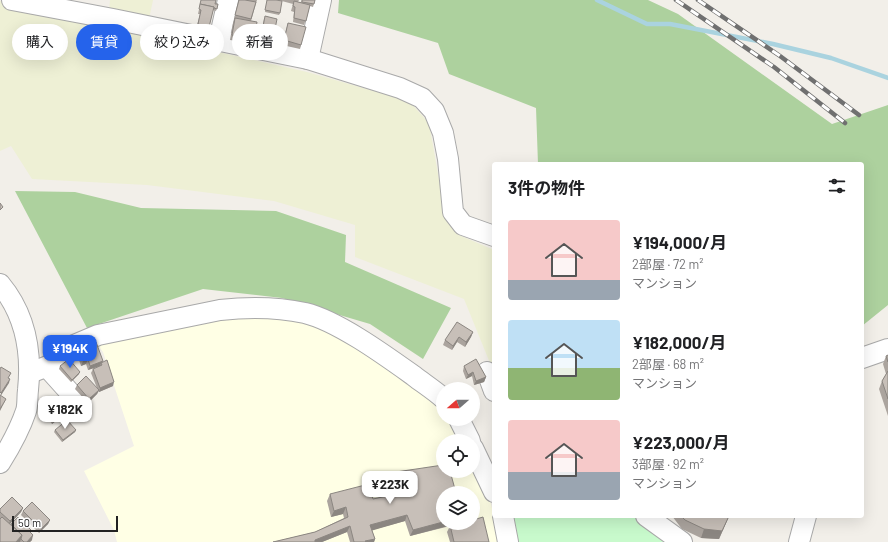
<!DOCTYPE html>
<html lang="ja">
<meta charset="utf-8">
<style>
body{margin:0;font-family:Barlow,"Noto Sans JP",sans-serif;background:#f2f2f2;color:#202124;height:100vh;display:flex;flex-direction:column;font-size:15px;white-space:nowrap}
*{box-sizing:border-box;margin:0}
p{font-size:13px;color:#757577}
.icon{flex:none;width:22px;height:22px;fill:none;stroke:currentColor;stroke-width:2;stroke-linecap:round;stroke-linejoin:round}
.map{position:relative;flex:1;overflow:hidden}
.side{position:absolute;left:492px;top:162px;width:372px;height:356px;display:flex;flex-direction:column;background:#fff;border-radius:4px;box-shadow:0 4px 16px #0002}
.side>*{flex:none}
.guide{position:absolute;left:12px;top:24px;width:380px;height:36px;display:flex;gap:8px}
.needle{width:26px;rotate:250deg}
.buttons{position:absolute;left:436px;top:382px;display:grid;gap:8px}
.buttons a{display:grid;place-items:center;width:44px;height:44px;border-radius:50%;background:#fff;box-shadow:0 4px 16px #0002;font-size:20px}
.scale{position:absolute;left:12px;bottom:10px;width:106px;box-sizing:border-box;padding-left:4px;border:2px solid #222;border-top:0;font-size:11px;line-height:14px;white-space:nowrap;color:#222;-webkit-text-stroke:3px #fff;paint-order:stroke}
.price{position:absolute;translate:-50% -34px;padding:0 9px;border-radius:8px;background:#fff;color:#222;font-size:13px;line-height:26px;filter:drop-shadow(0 1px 2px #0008)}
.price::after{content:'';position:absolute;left:50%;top:24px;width:12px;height:9px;margin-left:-6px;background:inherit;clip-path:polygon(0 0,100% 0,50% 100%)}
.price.on{background:#2563eb;color:#fff}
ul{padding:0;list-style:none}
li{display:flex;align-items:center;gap:12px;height:100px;padding:0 16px}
li span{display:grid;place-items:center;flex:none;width:112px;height:80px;border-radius:4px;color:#555}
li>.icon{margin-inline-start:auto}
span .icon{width:48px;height:48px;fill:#fffc;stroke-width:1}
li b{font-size:17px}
h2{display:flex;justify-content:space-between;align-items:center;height:48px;padding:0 16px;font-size:17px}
.chip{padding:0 14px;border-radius:18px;background:#fff;box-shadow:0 4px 16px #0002;font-size:14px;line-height:36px}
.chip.on{background:#2563eb;color:#fff}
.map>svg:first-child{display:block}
</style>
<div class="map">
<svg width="888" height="542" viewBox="0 0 888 542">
<rect width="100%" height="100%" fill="#f2efe9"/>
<path fill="#ffffe5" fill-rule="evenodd" d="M268,315L311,323L339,334L433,396L443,408V419H452L462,441H443V471H473V465L491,504L499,542H117L114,530L84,471L134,446L103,352L95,341L221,317ZM443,493H473V523H443Z"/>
<g fill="#eef0d5">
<polygon points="110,0 153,0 149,19 109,12"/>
<polygon points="0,1 13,2 80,21 307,72 409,101 429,123 445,213 459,235 494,250 494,373 464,299 355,257 355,225 274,201 147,185 32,179 11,146 0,151"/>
</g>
<g fill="#add19e">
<polygon points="339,0 648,0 678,14 832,124 888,105 888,305 862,326 862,164 538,164 536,108 449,74 438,43 338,13"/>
<polygon points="15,191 75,192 141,208 276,211 346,235 345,262 451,308 423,359 370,324 282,298 203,289 87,328"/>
</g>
<polygon fill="#c8facc" points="507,516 635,516 662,531 676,542 511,542"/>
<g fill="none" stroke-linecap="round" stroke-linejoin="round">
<polyline stroke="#aad3df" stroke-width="4.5" points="597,0 647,24 670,24 773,44 831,58 888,78"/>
<g stroke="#a9a9a9" stroke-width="22">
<g id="minor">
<polyline points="12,0 113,19 308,59 400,88 422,98 434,111 443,133 448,159 453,212 463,225 494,236"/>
<polyline points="219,40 228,0"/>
<polyline points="308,59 321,0"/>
<path d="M0,284C25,314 32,352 28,390C27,397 28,405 26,411C20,429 10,447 0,463"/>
<polyline points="862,358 888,349"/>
<polyline points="47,367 73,396"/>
<polyline points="487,372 494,391"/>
<path d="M30,373L58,362L72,346L98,335L220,310C248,307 277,307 305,313C338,321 386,356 414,376C423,383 434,390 443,398"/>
<polyline points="459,419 470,441"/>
<polyline points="473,448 494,492"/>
<polyline points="503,516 508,542"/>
<polyline points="646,516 682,542"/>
<polyline points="799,542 806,516"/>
</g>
</g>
<use href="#minor" stroke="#fff" stroke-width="20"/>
<g stroke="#707070" stroke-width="4.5">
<g id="rail">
<polyline points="676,0 774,67 845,123"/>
<polyline points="698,0 780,56 859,115"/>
</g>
</g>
<use href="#rail" stroke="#fff" stroke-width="3" stroke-dasharray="9" stroke-linecap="butt"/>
</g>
<g fill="#aba49e">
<polygon points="201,0 218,4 216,11 213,10 208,31 196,29 200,14 198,14"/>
<polygon points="239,0 257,0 251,21 254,39 252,43 230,40 233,23 234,20 234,19"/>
<polygon points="267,0 280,13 279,15 265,12"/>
<polygon points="278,0 299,0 298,2 301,2 302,0 315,0 313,7 310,6 304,25 293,22 294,12 291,11 293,4"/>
<polygon points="264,19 274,34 273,36 261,34"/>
<polygon points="288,23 301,45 300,49 282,45"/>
<polygon points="473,332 471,337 465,347 457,342 452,350 443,345 445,340"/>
<polygon points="82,348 102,362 113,386 99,392 99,391 97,394 88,403 75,389 77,385 97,388 91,373 93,369 100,366 88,370 86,364 81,366 79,360 81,356 80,352"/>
<polygon points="888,355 888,416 879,389 882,381 886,374 883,364 886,356"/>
<polygon points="60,366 79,374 71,382 59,369"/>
<polygon points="464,366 486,377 484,382 474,385 472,376 466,379 463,371"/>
<polygon points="43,408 62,416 52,424 42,410"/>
<polygon points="55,430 76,430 75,432 62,442 54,432"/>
<polygon points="396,472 459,523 489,542 450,542 447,532 450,526 410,536 405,521 372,530 375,539 374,542 350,542 347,532 322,542 273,542 315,532 344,518 343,514 331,517 327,501 330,494 373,499 397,494 393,479"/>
<polygon points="23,508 21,512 10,524 30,532 32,540 30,542 0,542 1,519 0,518 0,509"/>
<polygon points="23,511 50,520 48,524 39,533 21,515"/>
<polygon points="672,516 729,516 719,539 701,538 682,529"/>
</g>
<g fill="#8b8681">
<polygon points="473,332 471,337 465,347 466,342"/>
<polygon points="459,337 457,342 452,350 453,346"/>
<polygon points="88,359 86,364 81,366 83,361"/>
<polygon points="103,361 102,364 101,363 100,366 88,370 90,366"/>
<polygon points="80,372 79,374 71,382 72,380"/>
<polygon points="473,372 472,376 466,379 468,375"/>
<polygon points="486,377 484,382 474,385 476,381"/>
<polygon points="10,379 9,383 0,397 1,393"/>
<polygon points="114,382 113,386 99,392 100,388"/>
<polygon points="99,390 97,394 88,403 89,399"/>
<polygon points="6,399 0,411 0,409"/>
<polygon points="63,414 62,416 52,424 53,421"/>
<polygon points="76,430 75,432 62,442 63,440"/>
<polygon points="346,507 343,514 331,517 334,511"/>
<polygon points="23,508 21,512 8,526 10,521"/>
<polygon points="407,515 405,521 367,532 370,525"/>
<polygon points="729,516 719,539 701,538 704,529"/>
<polygon points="50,520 48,524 39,533 41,529"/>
<polygon points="443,522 443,523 459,523 410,536 413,530"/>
<polygon points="350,526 347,532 322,542 314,542 315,540"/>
<polygon points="22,535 20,542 16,542"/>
<polygon points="33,535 32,540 30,542 27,542"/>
<polygon points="375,539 374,542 365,542 365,541"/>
</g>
<g fill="#c7bfb8" stroke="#8b8681">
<polygon points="201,0 216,0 215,4 218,4 217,9 214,8 214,7 200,4"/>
<polygon points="239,0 245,0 256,2 251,19 235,15"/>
<polygon points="267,0 276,0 282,1 280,13 265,10"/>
<polygon points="302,0 315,0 314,4 302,2"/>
<polygon points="294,1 310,5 306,21 294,18 295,7 293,6"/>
<polygon points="200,4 214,7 209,27 198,24 201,10 199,9"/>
<polygon points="265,16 277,19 274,34 262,32"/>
<polygon points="235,18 257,22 254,39 232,35"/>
<polygon points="288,23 306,27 301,45 284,40"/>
<polygon points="0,203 3,207 0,210"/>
<polygon points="457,322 473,332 466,342 459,337 453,346 445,340"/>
<polygon points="96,342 103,361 90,366 88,359 83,361 81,356 84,354 82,348"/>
<polygon points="888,355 888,362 886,356"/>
<polygon points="69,359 80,372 72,380 60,366"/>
<polygon points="476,359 486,377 476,381 473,372 468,375 464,366"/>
<polygon points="107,360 114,382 100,388 93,369 102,365 101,363"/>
<polygon points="1,367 11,373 8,378 10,379 1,393 0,392 0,369"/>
<polygon points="888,371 888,399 882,381"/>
<polygon points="86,376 99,390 89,399 77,385"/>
<polygon points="0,395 6,399 0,409"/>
<polygon points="52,401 63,414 53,421 43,408"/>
<polygon points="67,420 76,430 63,440 55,430"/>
<polygon points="443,465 443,471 450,471 456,493 443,493 443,522 413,530 407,515 370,525 375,539 365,541 366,542 354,542 350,526 315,540 315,542 273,542 315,532 348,517 346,507 334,511 330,494 369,484 373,499 401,493 396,472"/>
<polygon points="12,497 23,508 10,521 0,512 0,509"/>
<polygon points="32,502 50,520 41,529 23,511"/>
<polygon points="681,516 729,516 722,531 704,529 685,520"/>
<polygon points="2,517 22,535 16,542 0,542 0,519"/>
<polygon points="18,517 31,530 29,531 33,535 27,542 24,542 21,539 22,535 11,524"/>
<polygon points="483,517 489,542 454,542 450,525 460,523 473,523 473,520"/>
</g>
</svg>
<div class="buttons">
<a><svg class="needle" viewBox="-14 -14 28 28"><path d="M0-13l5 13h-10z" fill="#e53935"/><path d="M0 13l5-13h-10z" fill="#757577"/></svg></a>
<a><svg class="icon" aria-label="locate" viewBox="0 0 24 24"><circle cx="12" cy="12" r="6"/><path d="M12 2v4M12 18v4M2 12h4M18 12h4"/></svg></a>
<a><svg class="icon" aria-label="layers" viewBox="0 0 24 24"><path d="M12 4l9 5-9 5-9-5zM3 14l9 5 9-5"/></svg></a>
</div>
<div class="scale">50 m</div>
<b class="price on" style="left:70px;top:369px">¥194K</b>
<b class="price" style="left:65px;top:430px">¥182K</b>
<b class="price" style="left:390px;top:505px">¥223K</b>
<div class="guide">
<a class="chip">購入</a>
<a class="chip on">賃貸</a>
<a class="chip">絞り込み</a>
<a class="chip">新着</a>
</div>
<section class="side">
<h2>3件の物件<svg class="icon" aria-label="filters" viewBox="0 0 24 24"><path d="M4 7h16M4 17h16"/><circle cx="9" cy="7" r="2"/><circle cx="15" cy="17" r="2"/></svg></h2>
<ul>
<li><span style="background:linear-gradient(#f6c9c9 75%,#9aa5b1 0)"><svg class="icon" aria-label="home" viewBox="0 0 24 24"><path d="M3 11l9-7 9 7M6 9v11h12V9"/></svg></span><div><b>¥194,000/月</b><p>2部屋 · 72 m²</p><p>マンション</p></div></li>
<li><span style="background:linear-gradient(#bfe0f5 60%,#8fb573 0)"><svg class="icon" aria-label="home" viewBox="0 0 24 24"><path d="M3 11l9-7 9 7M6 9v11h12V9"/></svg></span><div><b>¥182,000/月</b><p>2部屋 · 68 m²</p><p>マンション</p></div></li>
<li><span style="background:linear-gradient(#f6c9c9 65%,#9aa5b1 0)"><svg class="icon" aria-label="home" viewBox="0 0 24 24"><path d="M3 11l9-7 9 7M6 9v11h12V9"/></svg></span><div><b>¥223,000/月</b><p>3部屋 · 92 m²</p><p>マンション</p></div></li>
</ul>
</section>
</div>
